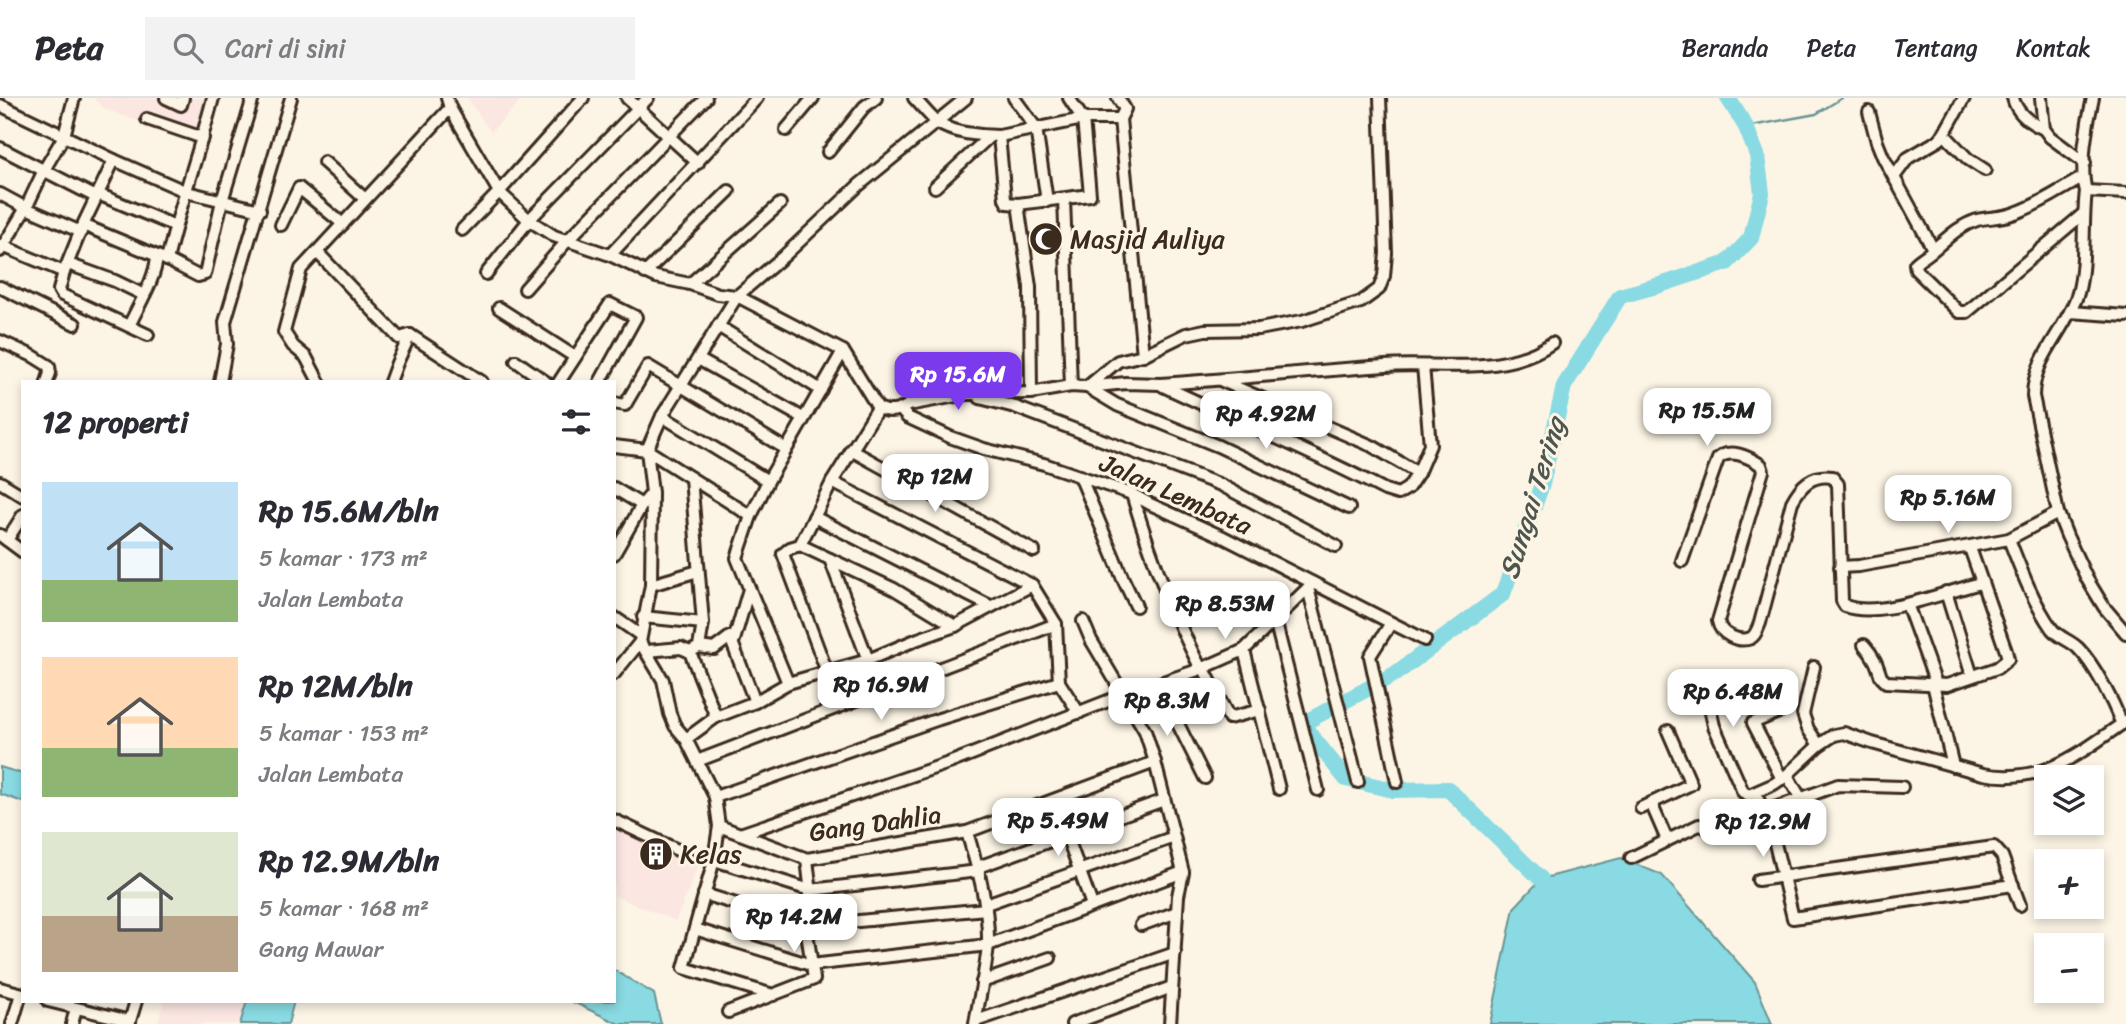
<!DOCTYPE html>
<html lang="id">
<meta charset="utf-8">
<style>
body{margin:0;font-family:Sriracha,sans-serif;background:#f2f2f3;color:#2b2b33;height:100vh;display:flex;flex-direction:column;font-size:26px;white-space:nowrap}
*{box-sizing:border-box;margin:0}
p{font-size:23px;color:#7c7c81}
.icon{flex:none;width:38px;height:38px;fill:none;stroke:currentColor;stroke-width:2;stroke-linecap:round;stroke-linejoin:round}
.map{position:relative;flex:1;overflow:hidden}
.panel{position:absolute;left:21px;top:282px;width:595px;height:623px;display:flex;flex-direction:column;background:#fff;border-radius:0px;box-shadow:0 4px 10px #0003}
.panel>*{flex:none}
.buttons{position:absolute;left:2034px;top:667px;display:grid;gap:14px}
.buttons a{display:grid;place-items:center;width:70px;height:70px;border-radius:0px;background:#fff;box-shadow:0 4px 10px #0003;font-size:35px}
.price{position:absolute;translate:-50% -60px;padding:0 16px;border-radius:14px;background:#fff;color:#222;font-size:23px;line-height:46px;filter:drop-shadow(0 2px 4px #0008)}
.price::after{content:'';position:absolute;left:50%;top:42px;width:21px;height:16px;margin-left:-10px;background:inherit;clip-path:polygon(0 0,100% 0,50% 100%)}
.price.on{background:#7c3aed;color:#fff}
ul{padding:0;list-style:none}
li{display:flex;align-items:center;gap:21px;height:175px;padding:0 21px}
li span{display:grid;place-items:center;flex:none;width:196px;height:140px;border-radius:0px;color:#555}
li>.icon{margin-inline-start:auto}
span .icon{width:84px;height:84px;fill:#fffc;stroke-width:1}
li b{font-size:30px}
h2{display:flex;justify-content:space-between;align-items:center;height:84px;padding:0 21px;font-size:30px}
header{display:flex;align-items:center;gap:42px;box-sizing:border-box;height:98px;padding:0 35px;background:#fff;border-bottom:2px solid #e1e1e2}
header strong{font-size:33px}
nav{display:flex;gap:38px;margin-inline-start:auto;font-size:24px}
.search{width:490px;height:63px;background:#f2f2f3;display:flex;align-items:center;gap:18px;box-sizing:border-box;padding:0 24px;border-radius:0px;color:#7c7c81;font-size:26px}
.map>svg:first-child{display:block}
</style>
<header>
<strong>Peta</strong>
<div class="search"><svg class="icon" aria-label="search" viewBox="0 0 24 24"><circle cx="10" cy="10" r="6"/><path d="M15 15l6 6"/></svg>Cari di sini</div>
<nav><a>Beranda</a><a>Peta</a><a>Tentang</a><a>Kontak</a></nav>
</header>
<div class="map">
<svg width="2126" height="926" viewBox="0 0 2126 926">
<rect width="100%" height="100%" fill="#fcf5e5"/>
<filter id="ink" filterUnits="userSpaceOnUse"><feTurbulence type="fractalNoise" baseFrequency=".0143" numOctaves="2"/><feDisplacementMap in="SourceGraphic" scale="14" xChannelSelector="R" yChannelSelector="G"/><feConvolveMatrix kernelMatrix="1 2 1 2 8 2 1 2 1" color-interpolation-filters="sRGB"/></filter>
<g filter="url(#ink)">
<g fill="#fbe6e2">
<polygon points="93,0 208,0 191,43 105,11"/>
<polygon points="467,0 523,0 491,34"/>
<polygon points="614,721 702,758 676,823 614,798"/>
<polygon points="164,903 247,903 240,926 157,926"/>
</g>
<g fill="#89dae2" stroke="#6a9494" stroke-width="2">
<polygon points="0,669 23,676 23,704 0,696"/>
<polygon points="1621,760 1662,777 1755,884 1772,926 1490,926 1514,810 1541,781"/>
<polygon points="614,872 654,896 661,926 619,926 571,903 614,903"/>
<polygon points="247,903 294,903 288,926 240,926"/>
</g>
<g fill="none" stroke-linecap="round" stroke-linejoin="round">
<polyline stroke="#6a9494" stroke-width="2.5" points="1746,29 1816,16 1842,0"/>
<polyline stroke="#89dae2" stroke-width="16" points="1541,781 1448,691 1393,692 1346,681 1302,626 1395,576 1503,496 1542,386 1564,288 1620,198 1660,187 1727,165 1751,140 1762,95 1757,57 1746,29 1728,0"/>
<g stroke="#3b2a1e" stroke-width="16">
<g id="minor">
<polyline points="166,0 181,7 183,0"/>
<path d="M447,0L450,10L499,94L529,122L554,138L610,157L656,179L690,186L718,196L737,198L843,253L878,310C889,315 898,314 908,307L967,296L1031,295L1071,288L1087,289L1126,285L1161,286C1236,281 1310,273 1385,268C1441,264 1503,279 1552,245"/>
<polyline points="627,0 698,65"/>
<path d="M914,0C922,8 929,18 938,25C952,35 981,38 999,38L1083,21H1120"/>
<polyline points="1014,0 1036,30 1047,103"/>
<polyline points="1118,0 1125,11 1120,21"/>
<path d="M2013,0C2017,16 2030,25 2044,31"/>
<polyline points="2041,0 2044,31 2050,39 2085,65"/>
<path d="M2093,0C2087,24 2079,70 2086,93C2082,125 2086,167 2078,195C2067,231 2033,259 2033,298L2058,415L2067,438L2087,481L2104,509L2126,535"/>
<polyline points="0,7 114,62 187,94 260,112"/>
<polyline points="1869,14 1877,44 1883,59 1933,151"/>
<polyline points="147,21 203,40"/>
<polyline points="1120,21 1143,257"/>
<polyline points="786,32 813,0"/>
<polyline points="1944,36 1968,61 1985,72"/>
<polyline points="999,38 1005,101 1007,105 1018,106 1090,97 1083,21 1069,0"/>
<polyline points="0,50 96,99"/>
<polyline points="828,54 864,9 876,0"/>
<polyline points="114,62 83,127 64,174 59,192 62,197 148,237"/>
<polyline points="324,64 365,101"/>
<polyline points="1894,79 1908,60 1939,42 1944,36 1964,0"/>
<path d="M2082,80C2060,92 2039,107 2015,115C2003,120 1989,119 1977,122C1956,129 1945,143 1928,156C1924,159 1919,162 1915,166L1916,172L1959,214H1967L2083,116"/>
<polyline points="935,89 990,38"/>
<polyline points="2086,93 2126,95"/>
<polyline points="0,96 26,110 81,134"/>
<polyline points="98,96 175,128"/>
<polyline points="1064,101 1071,288"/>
<polyline points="1018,106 1030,189 1031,295"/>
<polyline points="83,127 167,162 198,178 205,176 222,103 253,0"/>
<polyline points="281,127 299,90 343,126"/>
<polyline points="462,132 499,94 583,0"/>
<polyline points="0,147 64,174"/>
<polyline points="0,153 26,110 44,72 64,38 74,0"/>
<polyline points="318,155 399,240 410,237"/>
<polyline points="610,157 757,0"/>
<path d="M167,162C180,107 199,54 213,0"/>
<polyline points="68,166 115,183 144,197"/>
<polyline points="645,175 729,93"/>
<polyline points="486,176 529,122 648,0"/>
<polyline points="690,186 780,106"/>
<polyline points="0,189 75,226"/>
<polyline points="525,191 567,143 706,0"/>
<polyline points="499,210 575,259"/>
<polyline points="2070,214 2126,218"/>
<path d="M129,228C139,206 155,182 157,159"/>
<polyline points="718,228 821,292"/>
<polyline points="410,237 482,284"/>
<polyline points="0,243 33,258 49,268 50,275 47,284"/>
<polyline points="698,261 803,320"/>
<polyline points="516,263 546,284"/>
<polyline points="1222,283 1372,348 1418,375"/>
<polyline points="220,284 227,246 225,224 291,0"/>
<polyline points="319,284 306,259 293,248 284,234 301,171 450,10"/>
<polyline points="390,284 397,265 410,237"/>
<polyline points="559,284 610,206 636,219 600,284"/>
<path d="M1163,288C1237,323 1313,354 1385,392L1398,396L1408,390L1418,375L1430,347L1423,268"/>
<polyline points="980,300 1015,309 1221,387 1336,448"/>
<polyline points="614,305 625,307 648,268 786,351"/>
<polyline points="901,312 907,319 950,339 984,351 1044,366 1132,396 1150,406 1221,438 1425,542"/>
<polyline points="662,318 768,383"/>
<polyline points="614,348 647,352 751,418 768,383 843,253"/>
<polyline points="647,352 662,318 737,198 784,158 859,87 966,0"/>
<polyline points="851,352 1034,453"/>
<polyline points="1080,378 1123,481 1136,508"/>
<polyline points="691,380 703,525 699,549"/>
<polyline points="0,384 23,398"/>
<polyline points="832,384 1032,487"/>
<polyline points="614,390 642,407"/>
<path d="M1132,396C1150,456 1172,515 1201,571"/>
<polyline points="1349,410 1218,348 1117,307 1087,289 1118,263 1143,257 1186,236 1205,232 1259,231 1302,223 1361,204 1379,191 1384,178 1386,155 1380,0"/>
<polyline points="751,418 737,460 788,585"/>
<polyline points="814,419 990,508"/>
<polyline points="0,437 23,454"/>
<path d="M2009,441C2021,472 2033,504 2052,531C2059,540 2070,542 2078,550C2095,567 2113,604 2122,626"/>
<polyline points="7,442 23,417"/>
<polyline points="800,447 894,491 955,528"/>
<polyline points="614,456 642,407 652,395"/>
<polyline points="830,461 868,562"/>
<path d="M1682,463L1718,361C1729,349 1749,359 1761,367L1763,373L1718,523C1720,536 1738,545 1751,540C1756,537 1758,530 1760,525L1792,404C1801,387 1812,376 1832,379L1838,386L1842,503L1845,508C1879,521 1945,494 1981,485"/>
<polyline points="1840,469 1859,468 2009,441 2058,415"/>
<polyline points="651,487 698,473"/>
<polyline points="1032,487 1056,526 1059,584 1079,615"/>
<polyline points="1308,490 1358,684"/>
<polyline points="749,491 734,542 730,539 755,604"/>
<polyline points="1946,494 1972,578"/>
<polyline points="1907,506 1936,586"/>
<polyline points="614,519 640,537"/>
<polyline points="643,519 703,525"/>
<polyline points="1275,522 1318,692"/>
<polyline points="1083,523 1091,542 1145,633 1155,664 1183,774 1178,798 1170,926"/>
<polyline points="1391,525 1370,558 1397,684"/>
<polyline points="640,544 663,582 670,616 675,628 686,641 715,699 719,728 714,762 684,870 773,897"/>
<path d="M1864,547C1874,558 1877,566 1881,579L1886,584L1947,587L1997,570L2008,561L2006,553L1970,450"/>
<polyline points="1244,552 1279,691"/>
<polyline points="647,553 681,550 690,554 699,549 714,551 730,539"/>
<polyline points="690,554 716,619"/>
<polyline points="1203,569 1229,620 1260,612"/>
<polyline points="1814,569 1803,616 1808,631 1819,647"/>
<polyline points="827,574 783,456 790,450 800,447 832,384 878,310"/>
<polyline points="614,576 640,544 651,487 652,395 647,352"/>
<polyline points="1158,586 1205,680"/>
<polyline points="1933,586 1953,668"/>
<path d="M1699,590L1710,610L1714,628L1743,694L1749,697L1774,686L1787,677L1819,647L1834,637L1844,635L1872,645L1983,676C2043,687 2080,655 2126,623"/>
<polyline points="1781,613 1753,625 1782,681"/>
<polyline points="686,641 716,619 755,604 788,585 868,562 918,541 955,528 1032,487"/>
<polyline points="697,663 1056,526"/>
<polyline points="1787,677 1800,699"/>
<polyline points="1755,695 1771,729 1793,820 2013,787"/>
<polyline points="715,699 939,621 1059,584"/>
<polyline points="1054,702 1092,807"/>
<polyline points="1651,705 1667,742"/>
<polyline points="1641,710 1691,686 1668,633"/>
<polyline points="1764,714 1838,687 1902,689"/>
<polyline points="614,722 686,756"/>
<polyline points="719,728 807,761 967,734 1155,664"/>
<path d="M967,734C978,771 989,807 988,846C986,872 979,900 975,926"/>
<polyline points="740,736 949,665 1113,601 1201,571 1244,552 1313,485"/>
<path d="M1631,760L1699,727C1708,728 1711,734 1719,737L1768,722"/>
<polyline points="714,762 810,792 979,773"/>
<polyline points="978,769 1164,702"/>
<polyline points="1758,782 1994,749 2002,758 2020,807"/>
<polyline points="704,796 806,828 986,811"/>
<polyline points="986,806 1174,739"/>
<polyline points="1141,827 1177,814"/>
<polyline points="695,831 811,867 988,847 1183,774"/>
<polyline points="982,884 1050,860"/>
<polyline points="0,890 23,896"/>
<polyline points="48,903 130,923"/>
<polyline points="728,914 814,881 806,828 810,787 807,761"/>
<polyline points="976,923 1175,855"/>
<polyline points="12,926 21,896"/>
<polyline points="72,926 76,910"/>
<polyline points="129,926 136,903"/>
<polyline points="1072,926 1172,889"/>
</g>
</g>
<use href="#minor" stroke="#fcf5e5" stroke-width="10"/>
</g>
</g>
<defs>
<g id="mosque-disc" transform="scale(1.75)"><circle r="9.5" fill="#3b2a1e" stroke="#fcf5e5"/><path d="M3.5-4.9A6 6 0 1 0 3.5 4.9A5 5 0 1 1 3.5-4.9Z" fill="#fff"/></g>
<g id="building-disc" transform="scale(1.75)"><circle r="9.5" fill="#3b2a1e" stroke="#fcf5e5"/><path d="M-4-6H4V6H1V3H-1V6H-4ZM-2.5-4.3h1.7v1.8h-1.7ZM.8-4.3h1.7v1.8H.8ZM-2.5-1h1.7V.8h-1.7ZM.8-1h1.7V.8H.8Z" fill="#fff"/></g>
</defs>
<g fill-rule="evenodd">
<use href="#mosque-disc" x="1046" y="141"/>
<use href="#building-disc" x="656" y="756"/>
</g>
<g text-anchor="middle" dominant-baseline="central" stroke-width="6" stroke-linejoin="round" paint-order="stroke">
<g font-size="26" fill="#3b2a1e" stroke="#fcf5e5" text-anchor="start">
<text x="1070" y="141">Masjid Auliya</text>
<text x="680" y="756">Kelas</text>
</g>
<g font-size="26" fill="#3b2a1e" stroke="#fcf5e5">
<text transform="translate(1176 396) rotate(24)">Jalan Lembata</text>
<text transform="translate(875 725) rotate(-8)">Gang Dahlia</text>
</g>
<g font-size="28" font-style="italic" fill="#4e564f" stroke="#fcf5e5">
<text transform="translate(1532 400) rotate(-73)">Sungai Tering</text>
</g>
</g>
</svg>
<div class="buttons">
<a><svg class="icon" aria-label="layers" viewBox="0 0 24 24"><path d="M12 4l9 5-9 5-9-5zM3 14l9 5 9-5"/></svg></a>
<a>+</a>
<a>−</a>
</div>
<b class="price on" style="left:958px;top:314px">Rp 15.6M</b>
<b class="price" style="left:1707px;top:350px">Rp 15.5M</b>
<b class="price" style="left:1266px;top:353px">Rp 4.92M</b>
<b class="price" style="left:935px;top:416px">Rp 12M</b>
<b class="price" style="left:1948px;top:437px">Rp 5.16M</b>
<b class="price" style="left:1225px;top:543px">Rp 8.53M</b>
<b class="price" style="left:881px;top:624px">Rp 16.9M</b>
<b class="price" style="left:1733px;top:631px">Rp 6.48M</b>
<b class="price" style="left:1167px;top:640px">Rp 8.3M</b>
<b class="price" style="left:1058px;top:760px">Rp 5.49M</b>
<b class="price" style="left:1763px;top:761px">Rp 12.9M</b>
<b class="price" style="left:794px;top:856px">Rp 14.2M</b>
<section class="panel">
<h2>12 properti<svg class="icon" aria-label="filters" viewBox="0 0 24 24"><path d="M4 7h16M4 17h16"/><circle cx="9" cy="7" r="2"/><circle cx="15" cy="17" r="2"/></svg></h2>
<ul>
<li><span style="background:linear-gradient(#bfe0f5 70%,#8fb573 0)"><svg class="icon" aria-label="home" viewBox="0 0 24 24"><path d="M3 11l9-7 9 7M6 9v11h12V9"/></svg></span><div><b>Rp 15.6M/bln</b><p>5 kamar · 173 m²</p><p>Jalan Lembata</p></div></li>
<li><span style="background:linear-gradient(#ffd9b3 65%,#8fb573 0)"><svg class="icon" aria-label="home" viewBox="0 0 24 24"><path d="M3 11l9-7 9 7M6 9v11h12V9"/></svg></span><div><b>Rp 12M/bln</b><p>5 kamar · 153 m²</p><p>Jalan Lembata</p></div></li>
<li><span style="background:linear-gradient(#dfe7d0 60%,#b9a48a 0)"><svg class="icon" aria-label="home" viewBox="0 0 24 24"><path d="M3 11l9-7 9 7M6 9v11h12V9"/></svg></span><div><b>Rp 12.9M/bln</b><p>5 kamar · 168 m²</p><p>Gang Mawar</p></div></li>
</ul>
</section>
</div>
